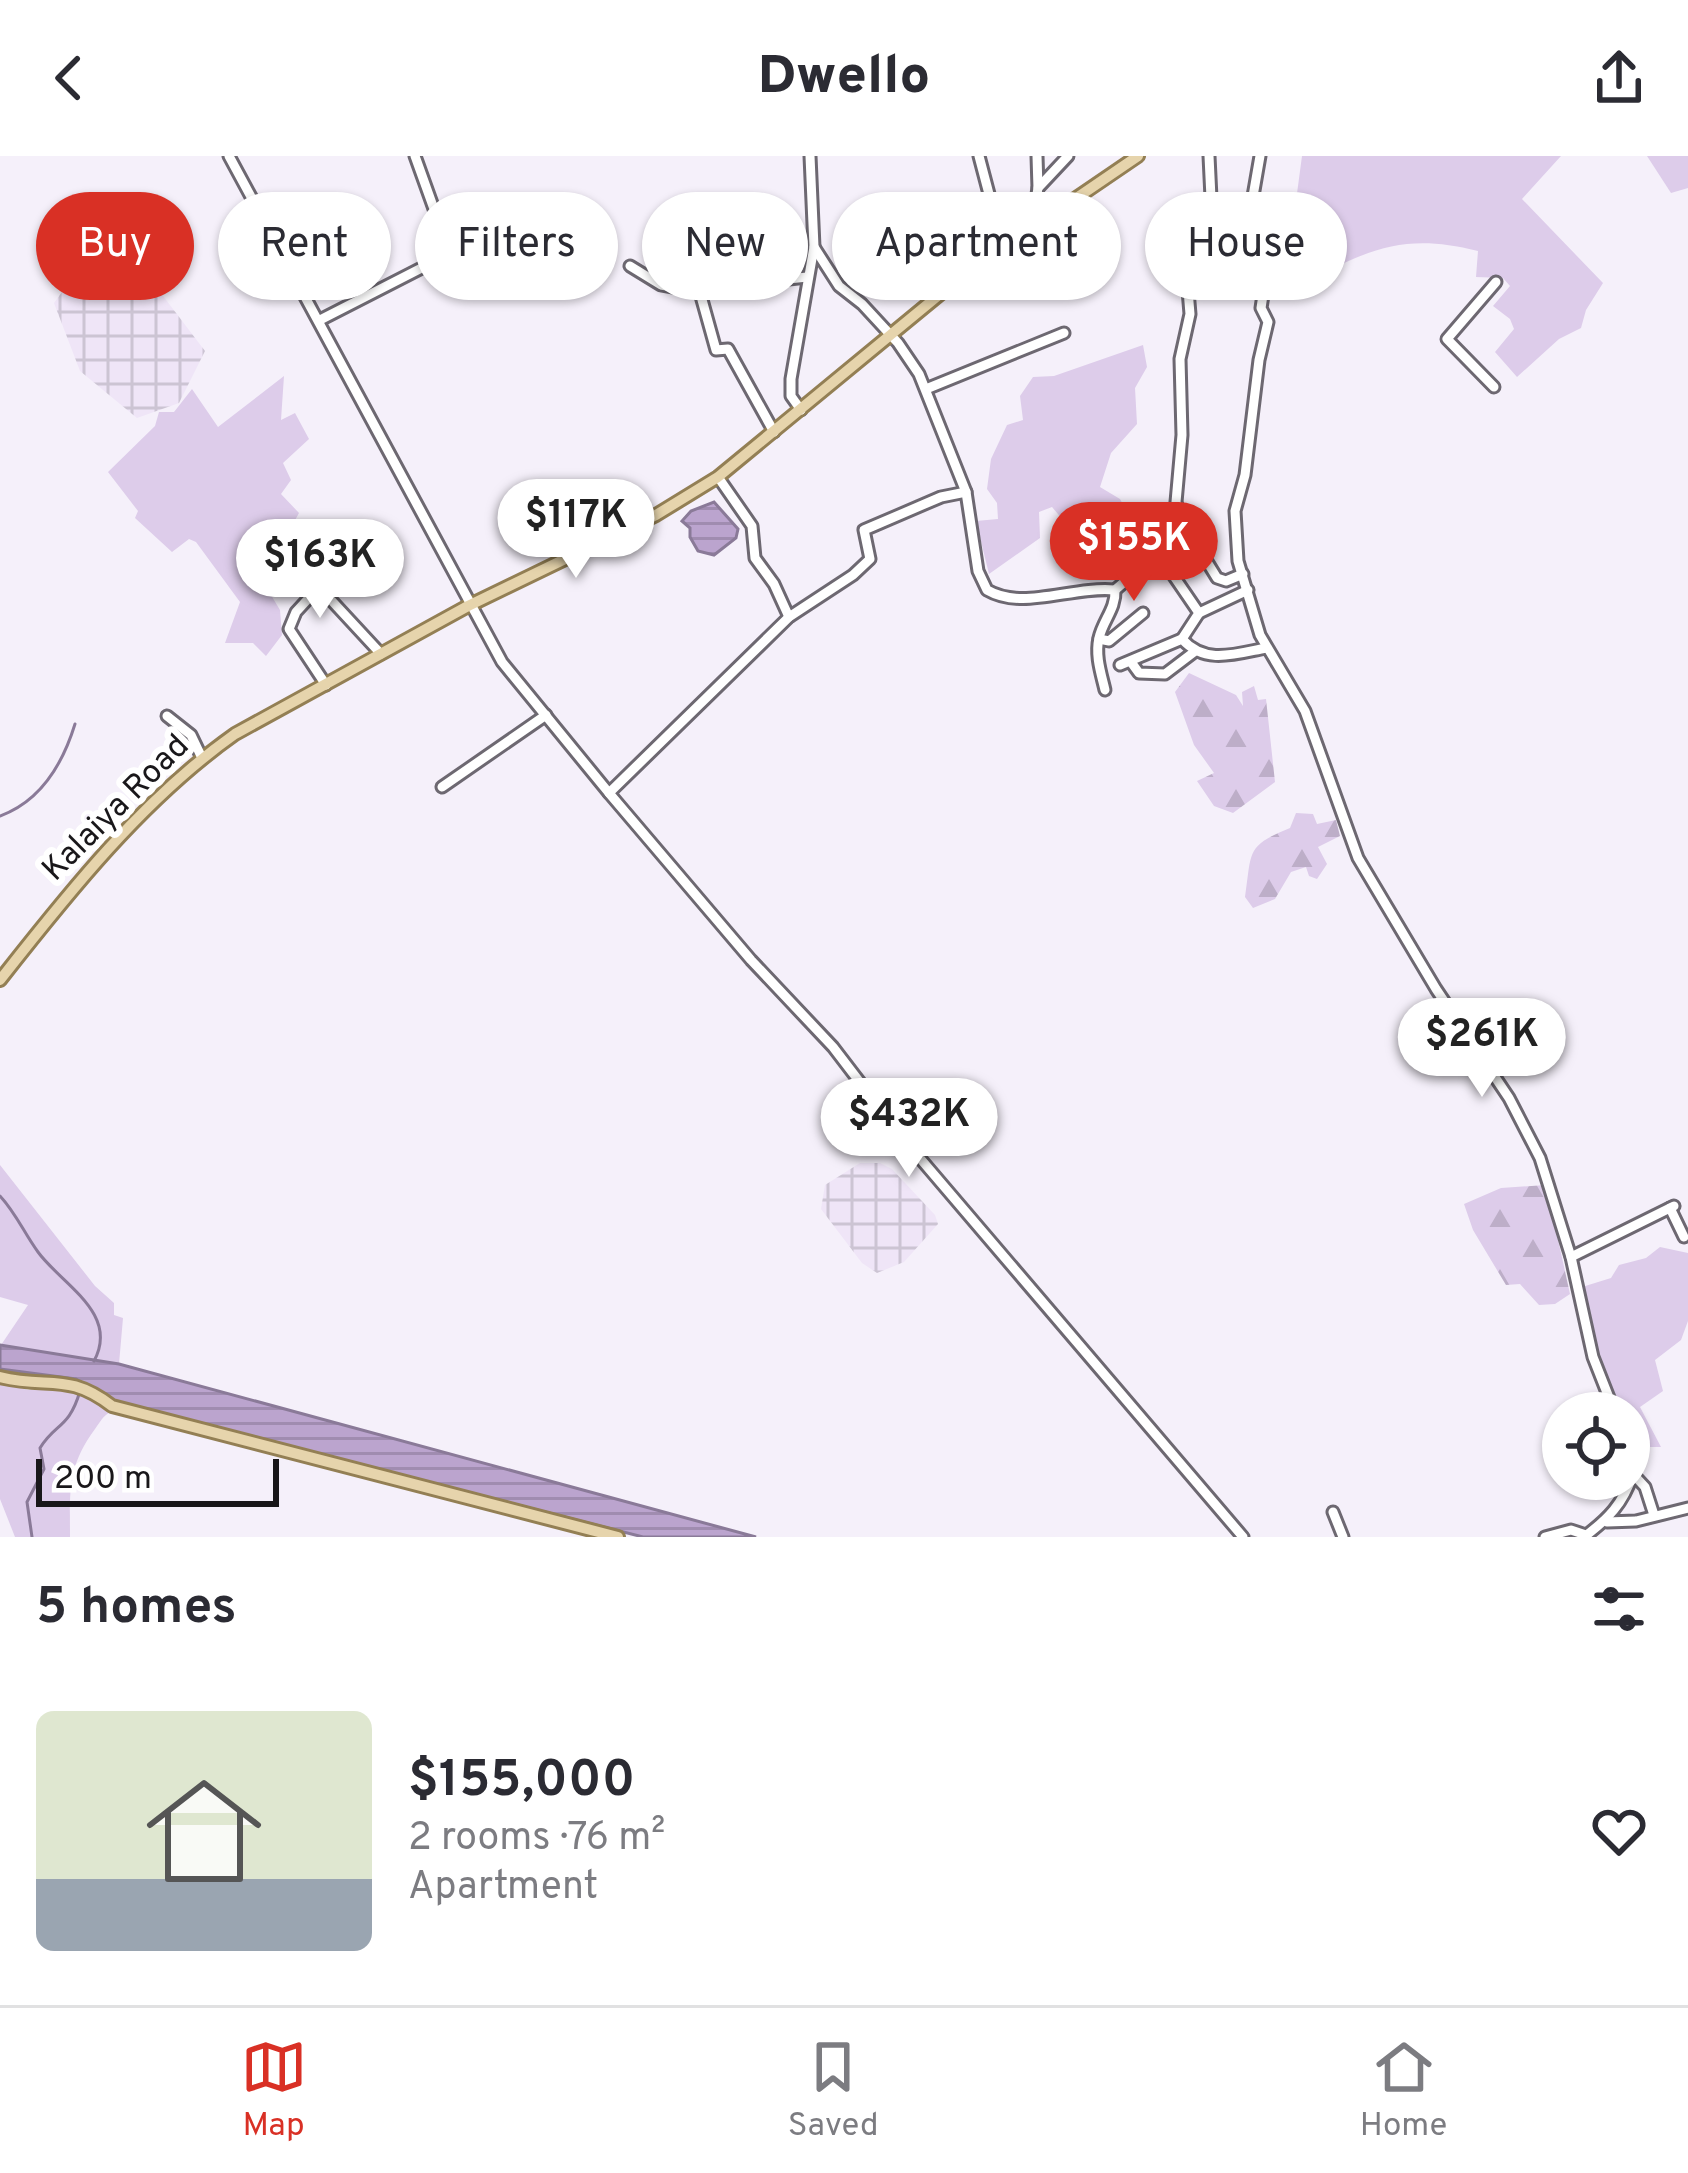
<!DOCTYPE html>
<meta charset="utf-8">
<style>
body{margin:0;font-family:Overpass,sans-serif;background:#f2f2f3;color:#2b2b33;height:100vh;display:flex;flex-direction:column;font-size:45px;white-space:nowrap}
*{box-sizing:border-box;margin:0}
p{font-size:39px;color:#7c7c81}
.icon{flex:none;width:66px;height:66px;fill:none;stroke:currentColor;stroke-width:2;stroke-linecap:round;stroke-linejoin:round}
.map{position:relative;height:1381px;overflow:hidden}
.side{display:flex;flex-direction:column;background:#fff;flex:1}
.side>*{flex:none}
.guide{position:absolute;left:36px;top:36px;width:1617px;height:108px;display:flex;gap:24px}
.controls{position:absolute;left:1542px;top:1236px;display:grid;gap:24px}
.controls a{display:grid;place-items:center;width:108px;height:108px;border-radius:50%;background:#fff;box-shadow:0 3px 9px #0004;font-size:60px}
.scale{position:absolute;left:36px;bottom:30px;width:243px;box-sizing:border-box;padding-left:12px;border:6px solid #19171a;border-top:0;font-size:33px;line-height:42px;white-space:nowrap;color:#19171a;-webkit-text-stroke:9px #fff;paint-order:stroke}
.price{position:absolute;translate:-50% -102px;padding:0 27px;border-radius:42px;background:#fff;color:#222;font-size:39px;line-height:78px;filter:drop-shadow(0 3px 6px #0008)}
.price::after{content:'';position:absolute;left:50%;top:72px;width:36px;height:27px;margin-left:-18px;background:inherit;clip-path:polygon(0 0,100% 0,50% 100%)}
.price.on{background:#d93025;color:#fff}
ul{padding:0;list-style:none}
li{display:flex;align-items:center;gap:36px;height:300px;padding:0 36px}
li span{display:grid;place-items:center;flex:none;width:336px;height:240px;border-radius:18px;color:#555}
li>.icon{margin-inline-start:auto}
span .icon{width:144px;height:144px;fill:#fffc;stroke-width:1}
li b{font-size:51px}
h2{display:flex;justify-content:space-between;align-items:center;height:144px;padding:0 36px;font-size:51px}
.pill{padding:0 42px;border-radius:54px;background:#fff;box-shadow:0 3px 9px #0004;font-size:42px;line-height:108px}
.pill.on{background:#d93025;color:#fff}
header{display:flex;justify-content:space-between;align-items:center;height:156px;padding:0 36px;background:#fff;font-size:54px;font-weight:800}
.tab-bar{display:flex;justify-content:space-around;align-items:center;height:168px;border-top:3px solid #e1e1e2;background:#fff;font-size:33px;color:#7c7c81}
.tab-bar a{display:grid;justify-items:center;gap:6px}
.tab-bar .on{color:#d93025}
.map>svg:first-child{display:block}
</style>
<header><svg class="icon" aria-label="back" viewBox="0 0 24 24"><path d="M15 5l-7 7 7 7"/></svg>Dwello<svg class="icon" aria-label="share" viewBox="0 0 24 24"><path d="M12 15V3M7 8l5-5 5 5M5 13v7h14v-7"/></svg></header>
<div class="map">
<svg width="1688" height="1381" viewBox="0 0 1688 1381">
<defs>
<pattern id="industrial-grid" width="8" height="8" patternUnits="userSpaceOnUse" patternTransform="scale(3)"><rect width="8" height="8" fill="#efe5f7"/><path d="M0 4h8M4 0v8" fill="none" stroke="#ccc4d3"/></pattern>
<pattern id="forest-firs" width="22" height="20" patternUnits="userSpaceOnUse" patternTransform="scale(3)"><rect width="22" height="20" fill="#ddccea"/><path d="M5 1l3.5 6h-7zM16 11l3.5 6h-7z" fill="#bdaec8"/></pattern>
<pattern id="water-rules" width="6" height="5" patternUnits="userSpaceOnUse" patternTransform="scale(3)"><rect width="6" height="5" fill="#bba4ce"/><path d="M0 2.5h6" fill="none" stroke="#a08cb0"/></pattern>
</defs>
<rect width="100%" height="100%" fill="#f5f0fa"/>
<g fill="url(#industrial-grid)">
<polygon points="115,103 141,111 205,195 179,247 137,262 80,215 54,147 78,114"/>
<polygon points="860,1007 880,1007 892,1013 935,1059 938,1068 904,1106 877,1117 862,1107 821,1053 825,1029"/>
</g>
<g fill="#ddccea">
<path d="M1302,0H1561L1522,43L1603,127L1586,154L1581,172L1559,183L1517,221L1495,196L1514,173L1510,163L1493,150L1510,130L1503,122L1476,121L1478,95C1410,78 1375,90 1314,122L1346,83L1294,60Z"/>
<polygon points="1647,0 1688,0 1688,32 1671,37"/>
<path d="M1143,189L1147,211L1135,232L1137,268L1111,297L1100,331L1120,343L1134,369L1118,386C1076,384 1078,381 1052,351L1039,356L1040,382L989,418L976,365L998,363L997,347L987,333L991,303L1007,269L1023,264L1020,240L1033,221L1054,220Z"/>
<polygon points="284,220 281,264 295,257 309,283 283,307 291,324 281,338 299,357 262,424 280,454 282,479 266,500 253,487 225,487 240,446 196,386 189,383 172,396 135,362 138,355 108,316 155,270 159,256 174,256 192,233 218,271"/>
<polygon points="0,1009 95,1130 114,1147 114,1159 123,1162 119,1208 1,1189 28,1149 0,1141"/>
<polygon points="1660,1091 1688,1097 1688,1165 1681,1184 1655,1204 1663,1235 1640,1251 1661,1291 1634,1291 1629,1278 1629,1257 1620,1257 1598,1205 1582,1131 1611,1122 1619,1109 1646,1102"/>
<path d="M0,1226L28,1234L66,1230L115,1254C104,1258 102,1263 95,1273C67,1311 70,1335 70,1381H15L0,1343Z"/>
</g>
<g fill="url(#forest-firs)">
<polygon points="1189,517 1236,539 1243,550 1242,536 1254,530 1258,544 1266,543 1275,626 1233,657 1214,650 1197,625 1214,617 1194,589 1175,536"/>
<path d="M1296,657L1313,658L1317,668L1336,664L1340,680L1318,691L1327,708L1317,723L1309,720L1306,711L1291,716L1275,743L1253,752L1245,741C1252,696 1245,690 1290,672Z"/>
<polygon points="1546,1029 1570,1138 1555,1148 1539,1149 1520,1128 1506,1129 1473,1074 1464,1048 1501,1032"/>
</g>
<g fill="url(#water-rules)" stroke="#8a7a98" stroke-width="3">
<polygon points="714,346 738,373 736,382 714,399 698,395 690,381 690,372 682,365 691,355"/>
<polygon points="0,1189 119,1208 756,1381 643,1381 146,1254 113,1245 76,1223 0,1213"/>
</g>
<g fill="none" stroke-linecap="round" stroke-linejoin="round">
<g stroke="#8a7a98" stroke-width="3">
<path d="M0,660C41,645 63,607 75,568"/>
<path d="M0,1040C16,1057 24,1077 38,1096C61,1128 120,1157 94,1205"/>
<path d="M32,1381L27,1346L44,1313L40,1292C55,1267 69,1273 80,1235"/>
</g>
<g stroke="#6d6871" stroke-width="15">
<g id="minor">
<polyline points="229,0 502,506 609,637 789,461 853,419 870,403 864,374 941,341 966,336"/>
<polyline points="979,0 1003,91"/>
<polyline points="1037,0 1038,32"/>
<polyline points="1209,0 1211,42 1188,73 1184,86 1190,158 1180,203 1182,279 1176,346 1182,365 1217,422 1226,425 1243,418"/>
<polyline points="1260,0 1248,69 1263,139 1261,152 1268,166 1259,204 1245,319 1235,355 1238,405 1260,479 1305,555 1358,702 1436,833 1509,942 1540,1002 1571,1101 1593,1201 1615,1257"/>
<polyline points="1208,50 1227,52 1248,69"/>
<polyline points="1050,57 1037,38 1038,32 1068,0"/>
<path d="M814,91L839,130L862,148L898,187L919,218L966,336L978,415L987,434C1023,455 1071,430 1115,434L1158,397L1182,365"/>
<polyline points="630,110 661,129 688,134 807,121"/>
<polyline points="699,133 716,194 728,193 774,276"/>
<polyline points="320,164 445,100 448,92 415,0"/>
<polyline points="1494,231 1447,183 1496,126"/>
<polyline points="926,233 1064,177"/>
<polyline points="801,254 791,240 791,223 814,91 810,0"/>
<polyline points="718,321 752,370 755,402 774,428 789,461"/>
<polyline points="1158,397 1199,457 1182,483"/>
<polyline points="1199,457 1248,434"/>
<polyline points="1099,483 1109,485 1143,457"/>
<polyline points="1131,506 1139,517 1165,518 1194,496"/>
<path d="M1120,509L1182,483C1205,509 1235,498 1266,492"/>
<polyline points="326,529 289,473 296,456 319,431 381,498"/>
<path d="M1105,534C1101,517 1095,500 1099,482C1103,464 1116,453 1115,434"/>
<polyline points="167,560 191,579 202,602"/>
<polyline points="442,631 546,559"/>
<polyline points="609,637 751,804 833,891 901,980 1243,1381"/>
<polyline points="1670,1052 1684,1081"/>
<polyline points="1571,1101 1674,1050"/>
<polyline points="1633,1318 1645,1331 1654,1359"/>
<polyline points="1333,1356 1343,1381"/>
<polyline points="1607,1366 1636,1365 1688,1352"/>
<polyline points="1545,1381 1571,1374 1586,1379"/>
<path d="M1584,1381C1608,1363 1623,1348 1633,1318L1629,1305"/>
</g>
</g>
<g stroke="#937f54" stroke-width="16">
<g id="major">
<path d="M0,824C69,736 143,643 235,578L468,450L656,359L718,321L962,120L1138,0"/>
<path d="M0,1221C49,1233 68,1216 112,1250L618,1381"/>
</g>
</g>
<use href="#minor" stroke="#fff" stroke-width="9"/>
<use href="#major" stroke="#e6d4ac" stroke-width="10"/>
</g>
<g text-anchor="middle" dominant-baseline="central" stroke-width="12" stroke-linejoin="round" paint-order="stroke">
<g font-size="33" fill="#19171a" stroke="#fff">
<text transform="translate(117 653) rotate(-45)">Kalaiya Road</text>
</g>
</g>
</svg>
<div class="controls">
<a><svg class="icon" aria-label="locate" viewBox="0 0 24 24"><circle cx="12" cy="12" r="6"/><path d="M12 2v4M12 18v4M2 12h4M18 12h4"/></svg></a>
</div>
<div class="scale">200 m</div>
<b class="price" style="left:576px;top:425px">$117K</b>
<b class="price on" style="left:1134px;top:448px">$155K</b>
<b class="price" style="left:320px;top:465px">$163K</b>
<b class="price" style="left:1482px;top:944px">$261K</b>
<b class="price" style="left:909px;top:1024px">$432K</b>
<div class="guide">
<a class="pill on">Buy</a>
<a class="pill">Rent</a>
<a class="pill">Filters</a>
<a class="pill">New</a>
<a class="pill">Apartment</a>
<a class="pill">House</a>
</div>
</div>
<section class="side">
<h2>5 homes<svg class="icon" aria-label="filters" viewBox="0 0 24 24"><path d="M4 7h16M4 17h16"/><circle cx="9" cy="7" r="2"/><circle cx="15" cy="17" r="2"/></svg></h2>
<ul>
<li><span style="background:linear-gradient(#dfe7d0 70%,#9aa5b1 0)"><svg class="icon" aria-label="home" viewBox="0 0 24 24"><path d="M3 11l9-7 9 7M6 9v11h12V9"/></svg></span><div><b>$155,000</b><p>2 rooms · 76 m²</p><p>Apartment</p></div><svg class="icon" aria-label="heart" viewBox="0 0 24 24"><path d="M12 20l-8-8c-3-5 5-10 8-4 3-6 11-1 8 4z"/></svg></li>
</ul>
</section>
<nav class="tab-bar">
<a class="on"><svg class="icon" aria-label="map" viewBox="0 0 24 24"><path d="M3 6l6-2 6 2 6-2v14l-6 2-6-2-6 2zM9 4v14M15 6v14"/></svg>Map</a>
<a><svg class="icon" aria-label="saved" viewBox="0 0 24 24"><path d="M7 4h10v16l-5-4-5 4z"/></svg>Saved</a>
<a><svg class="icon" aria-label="home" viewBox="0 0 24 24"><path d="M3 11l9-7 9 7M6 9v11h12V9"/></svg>Home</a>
</nav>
